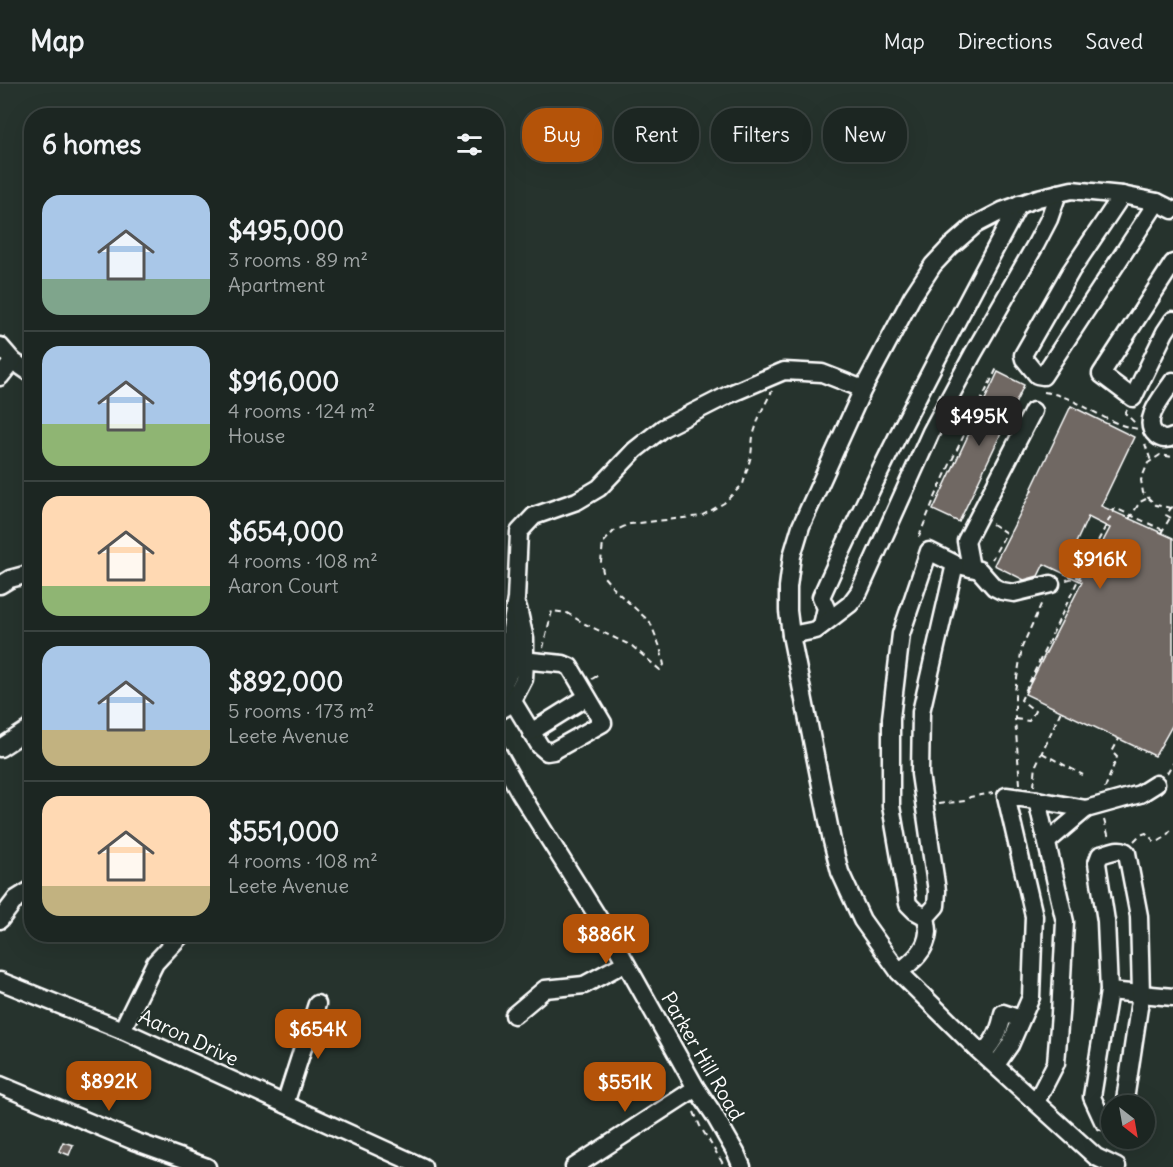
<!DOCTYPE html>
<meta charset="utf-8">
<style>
body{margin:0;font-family:Delius,sans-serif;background:#29322f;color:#f1f3f6;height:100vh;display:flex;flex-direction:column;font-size:22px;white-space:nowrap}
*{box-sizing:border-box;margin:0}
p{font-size:20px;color:#a0a5a5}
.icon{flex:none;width:33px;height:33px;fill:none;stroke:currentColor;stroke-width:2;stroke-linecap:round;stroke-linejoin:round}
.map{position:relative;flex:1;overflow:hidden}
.drawer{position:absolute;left:24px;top:24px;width:480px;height:834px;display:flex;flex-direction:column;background:#1c2622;border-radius:24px;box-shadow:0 6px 24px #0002,0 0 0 2px #3a4340}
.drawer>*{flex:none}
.banner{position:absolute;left:522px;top:24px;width:561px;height:54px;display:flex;gap:12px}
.needle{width:39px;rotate:149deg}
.fabs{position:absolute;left:1101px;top:1011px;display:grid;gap:12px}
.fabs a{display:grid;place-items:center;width:54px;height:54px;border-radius:50%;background:#1c2622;box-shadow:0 6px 24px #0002,0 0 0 2px #3a4340;font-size:30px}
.price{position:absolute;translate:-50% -51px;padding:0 14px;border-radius:12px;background:#b45309;color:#fff;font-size:20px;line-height:39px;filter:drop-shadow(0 2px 3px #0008)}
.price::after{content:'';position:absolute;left:50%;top:36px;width:18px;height:14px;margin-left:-9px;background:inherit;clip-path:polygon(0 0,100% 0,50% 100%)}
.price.selected{background:#222;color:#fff}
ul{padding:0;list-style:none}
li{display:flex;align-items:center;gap:18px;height:150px;padding:0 18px}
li+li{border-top:2px solid #3a4340}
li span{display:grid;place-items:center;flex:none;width:168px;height:120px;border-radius:18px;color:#555}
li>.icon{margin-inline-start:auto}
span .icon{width:72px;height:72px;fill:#fffc;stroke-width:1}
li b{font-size:26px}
h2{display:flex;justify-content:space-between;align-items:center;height:72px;padding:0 18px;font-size:26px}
.pill{padding:0 21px;border-radius:24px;background:#1c2622;box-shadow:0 6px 24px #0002,0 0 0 2px #3a4340;font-size:21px;line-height:54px}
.pill.selected{background:#b45309;color:#fff}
header{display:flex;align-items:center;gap:36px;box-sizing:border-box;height:84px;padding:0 30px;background:#1c2622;border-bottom:2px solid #3a4340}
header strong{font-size:28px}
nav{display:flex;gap:33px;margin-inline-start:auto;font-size:21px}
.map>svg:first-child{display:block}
</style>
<header>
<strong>Map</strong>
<nav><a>Map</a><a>Directions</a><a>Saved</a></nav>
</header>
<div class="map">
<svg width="1173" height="1083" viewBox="0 0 1173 1083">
<rect width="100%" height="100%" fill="#26332d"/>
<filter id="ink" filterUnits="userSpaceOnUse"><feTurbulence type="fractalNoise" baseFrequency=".0167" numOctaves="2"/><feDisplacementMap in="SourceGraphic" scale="12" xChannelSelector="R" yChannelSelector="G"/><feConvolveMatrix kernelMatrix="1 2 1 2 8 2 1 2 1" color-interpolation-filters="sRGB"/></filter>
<g filter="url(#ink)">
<g fill="#706863" stroke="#fff" stroke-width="1.5" fill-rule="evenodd">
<polygon points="998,288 1024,301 959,438 933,426"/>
<path d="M1071,322L1134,353L1101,422L1173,454V640L1155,672L1025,610L1082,498L1044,480L1038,492L1024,496L994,481L1032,406H1031ZM1088,433L1110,444L1089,484L1069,474Z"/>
<polygon points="63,1058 73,1061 69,1071 59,1067"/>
</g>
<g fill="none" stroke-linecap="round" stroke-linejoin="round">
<g stroke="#fff" stroke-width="21">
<g id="minor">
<polyline points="1122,111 1071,187 1023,271 1024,275 1037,291 1043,292 1157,118"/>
<polyline points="1173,179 1101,290 1133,314 1165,248 1173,236"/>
<polyline points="0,262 13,277 32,290"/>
<polyline points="0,293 13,277"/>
<path d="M1173,297C1164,311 1140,337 1156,351C1162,356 1166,356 1173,353"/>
<polyline points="963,482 979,486 994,503 1002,507 1014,509 1051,500"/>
<polyline points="971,484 966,457 1033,327"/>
<polyline points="0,501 10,495 32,489"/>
<path d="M822,541L826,524L821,513C881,379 950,249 1019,120"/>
<polyline points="791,551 816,546 850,520 859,508 931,348 973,270 1036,160 1049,135 1058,109"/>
<polyline points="503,601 540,662 547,668 553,667 603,639 570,583 563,580 511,575"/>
<polyline points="496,604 503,601 510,587 511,575 511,545 516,515 519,448 534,432 577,417 599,404 635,366 663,344 730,310 784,287 822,289 863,305"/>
<polyline points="496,629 511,620 524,595 525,576 525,555 518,524"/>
<polyline points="531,648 587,613"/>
<polyline points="0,664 32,643"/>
<polyline points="496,666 520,709 618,865 696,1004 713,1029 736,1069 742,1083"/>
<polyline points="1047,758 1086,725"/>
<polyline points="0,836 16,815 32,805"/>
<path d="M899,888C912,878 927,866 928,848C928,843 927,838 926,833L936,822L937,807L920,690L921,628L955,480L929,467L901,550L891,634V722L908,820L915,827L926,833"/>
<polyline points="0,897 122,946 423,1083"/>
<polyline points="1109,907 1173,913"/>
<polyline points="514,931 545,905 584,901 625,879"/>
<polyline points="122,946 155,879 182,850"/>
<path d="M983,970C994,957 1001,946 1003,929L1021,935"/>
<polyline points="996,981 1010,961 1031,913 1034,832 1006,712 1037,716"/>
<polyline points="0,1001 134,1057 207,1083"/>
<polyline points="1036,1018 1056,979 1060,930 1065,838 1037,716 1086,725 1140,710 1156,700"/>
<polyline points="285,1020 317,920"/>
<path d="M1103,1037L1092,1013L1109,907L1106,837L1097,779L1100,771C1109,769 1121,762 1127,769L1139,832L1141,910L1125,1016L1123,1022"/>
<polyline points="574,1083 696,1004"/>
<polyline points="1117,1083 1096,1073 978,966 899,888 862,836 840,788 832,757 791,551 788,527 788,503 792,472 801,442 863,305 912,213 933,181 951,162 975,141 1002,127 1038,114 1072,106 1122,111 1157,118 1173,126"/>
</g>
</g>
<g stroke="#fff" stroke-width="2" stroke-dasharray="6 4.5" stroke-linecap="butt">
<path d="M1044,308C1079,312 1104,341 1139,345"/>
<polyline points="1127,326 1125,329 1135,339"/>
<polyline points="1145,360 1151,377"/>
<polyline points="1173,423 1171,424 1166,431 1173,435"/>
<polyline points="1171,424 1156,421 1143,409 1141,396 1148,379 1160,371 1173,373"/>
<polyline points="1129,435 1140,418 1148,414"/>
<polyline points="992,440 1006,449 992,475"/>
<polyline points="1161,449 1170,434"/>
<path d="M919,453C941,394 971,338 998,282"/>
<polyline points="1066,496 1077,493 1083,496"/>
<polyline points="543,564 552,527 567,529 585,540 632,562 660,586 664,581 660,563 650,538 617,508 604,493 601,478 603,459 614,447 630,440 701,432 724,419 743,400 751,372 753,352 760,330 772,307"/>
<polyline points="592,595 600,590"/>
<polyline points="1015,635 1029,637 1035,627 1021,616 1079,494 1115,424 1163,446"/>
<polyline points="1042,669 1083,691"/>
<polyline points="1167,689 1173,679"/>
<polyline points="1020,700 1015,635 1015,607 1022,563 1043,516"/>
<polyline points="1034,702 1036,681 1061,627"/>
<polyline points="1105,704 1117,673 1112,668 1119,655"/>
<polyline points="938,720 965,717 970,713 993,709"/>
<polyline points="1104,736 1109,754"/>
<polyline points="1134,757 1140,751 1146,749 1155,758 1159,757 1164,754 1173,744"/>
<polyline points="694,1028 700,1042 725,1083"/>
</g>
<use href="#minor" stroke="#26332d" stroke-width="16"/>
</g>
</g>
<g text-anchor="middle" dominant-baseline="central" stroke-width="4.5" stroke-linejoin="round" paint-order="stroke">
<g font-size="20" fill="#fff" stroke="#26332d">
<text transform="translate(189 953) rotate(25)">Aaron Drive</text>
<text transform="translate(703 972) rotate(60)">Parker Hill Road</text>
</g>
</g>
</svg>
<div class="fabs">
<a><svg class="needle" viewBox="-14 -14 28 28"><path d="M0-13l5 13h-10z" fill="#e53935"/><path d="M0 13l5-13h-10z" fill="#a0a5a5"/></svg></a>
</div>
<b class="price selected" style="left:979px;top:363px">$495K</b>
<b class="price" style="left:1100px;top:506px">$916K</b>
<b class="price" style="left:606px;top:881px">$886K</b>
<b class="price" style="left:318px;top:976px">$654K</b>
<b class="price" style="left:109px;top:1028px">$892K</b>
<b class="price" style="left:625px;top:1029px">$551K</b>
<div class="banner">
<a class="pill selected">Buy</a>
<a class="pill">Rent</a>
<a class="pill">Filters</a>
<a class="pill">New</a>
</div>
<section class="drawer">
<h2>6 homes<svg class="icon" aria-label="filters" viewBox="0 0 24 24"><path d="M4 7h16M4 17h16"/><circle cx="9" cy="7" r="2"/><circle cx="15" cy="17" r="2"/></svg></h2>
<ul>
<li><span style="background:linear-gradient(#a9c7e8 70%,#7fa58c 0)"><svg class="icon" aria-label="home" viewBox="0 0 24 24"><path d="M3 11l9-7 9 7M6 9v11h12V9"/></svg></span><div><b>$495,000</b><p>3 rooms · 89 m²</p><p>Apartment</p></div></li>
<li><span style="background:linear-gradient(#a9c7e8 65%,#8fb573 0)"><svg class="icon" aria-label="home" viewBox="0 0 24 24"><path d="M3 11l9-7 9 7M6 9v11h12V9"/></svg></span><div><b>$916,000</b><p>4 rooms · 124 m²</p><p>House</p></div></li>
<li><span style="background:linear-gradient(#ffd9b3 75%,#8fb573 0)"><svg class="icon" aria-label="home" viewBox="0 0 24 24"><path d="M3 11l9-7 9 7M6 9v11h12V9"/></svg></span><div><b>$654,000</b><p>4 rooms · 108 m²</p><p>Aaron Court</p></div></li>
<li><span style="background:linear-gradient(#a9c7e8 70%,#c2b280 0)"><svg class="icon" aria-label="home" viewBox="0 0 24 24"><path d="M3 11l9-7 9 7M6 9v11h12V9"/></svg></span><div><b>$892,000</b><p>5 rooms · 173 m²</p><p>Leete Avenue</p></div></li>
<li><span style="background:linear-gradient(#ffd9b3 75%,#c2b280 0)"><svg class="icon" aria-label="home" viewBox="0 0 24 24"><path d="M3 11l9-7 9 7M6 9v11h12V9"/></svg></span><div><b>$551,000</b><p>4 rooms · 108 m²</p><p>Leete Avenue</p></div></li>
</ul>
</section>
</div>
